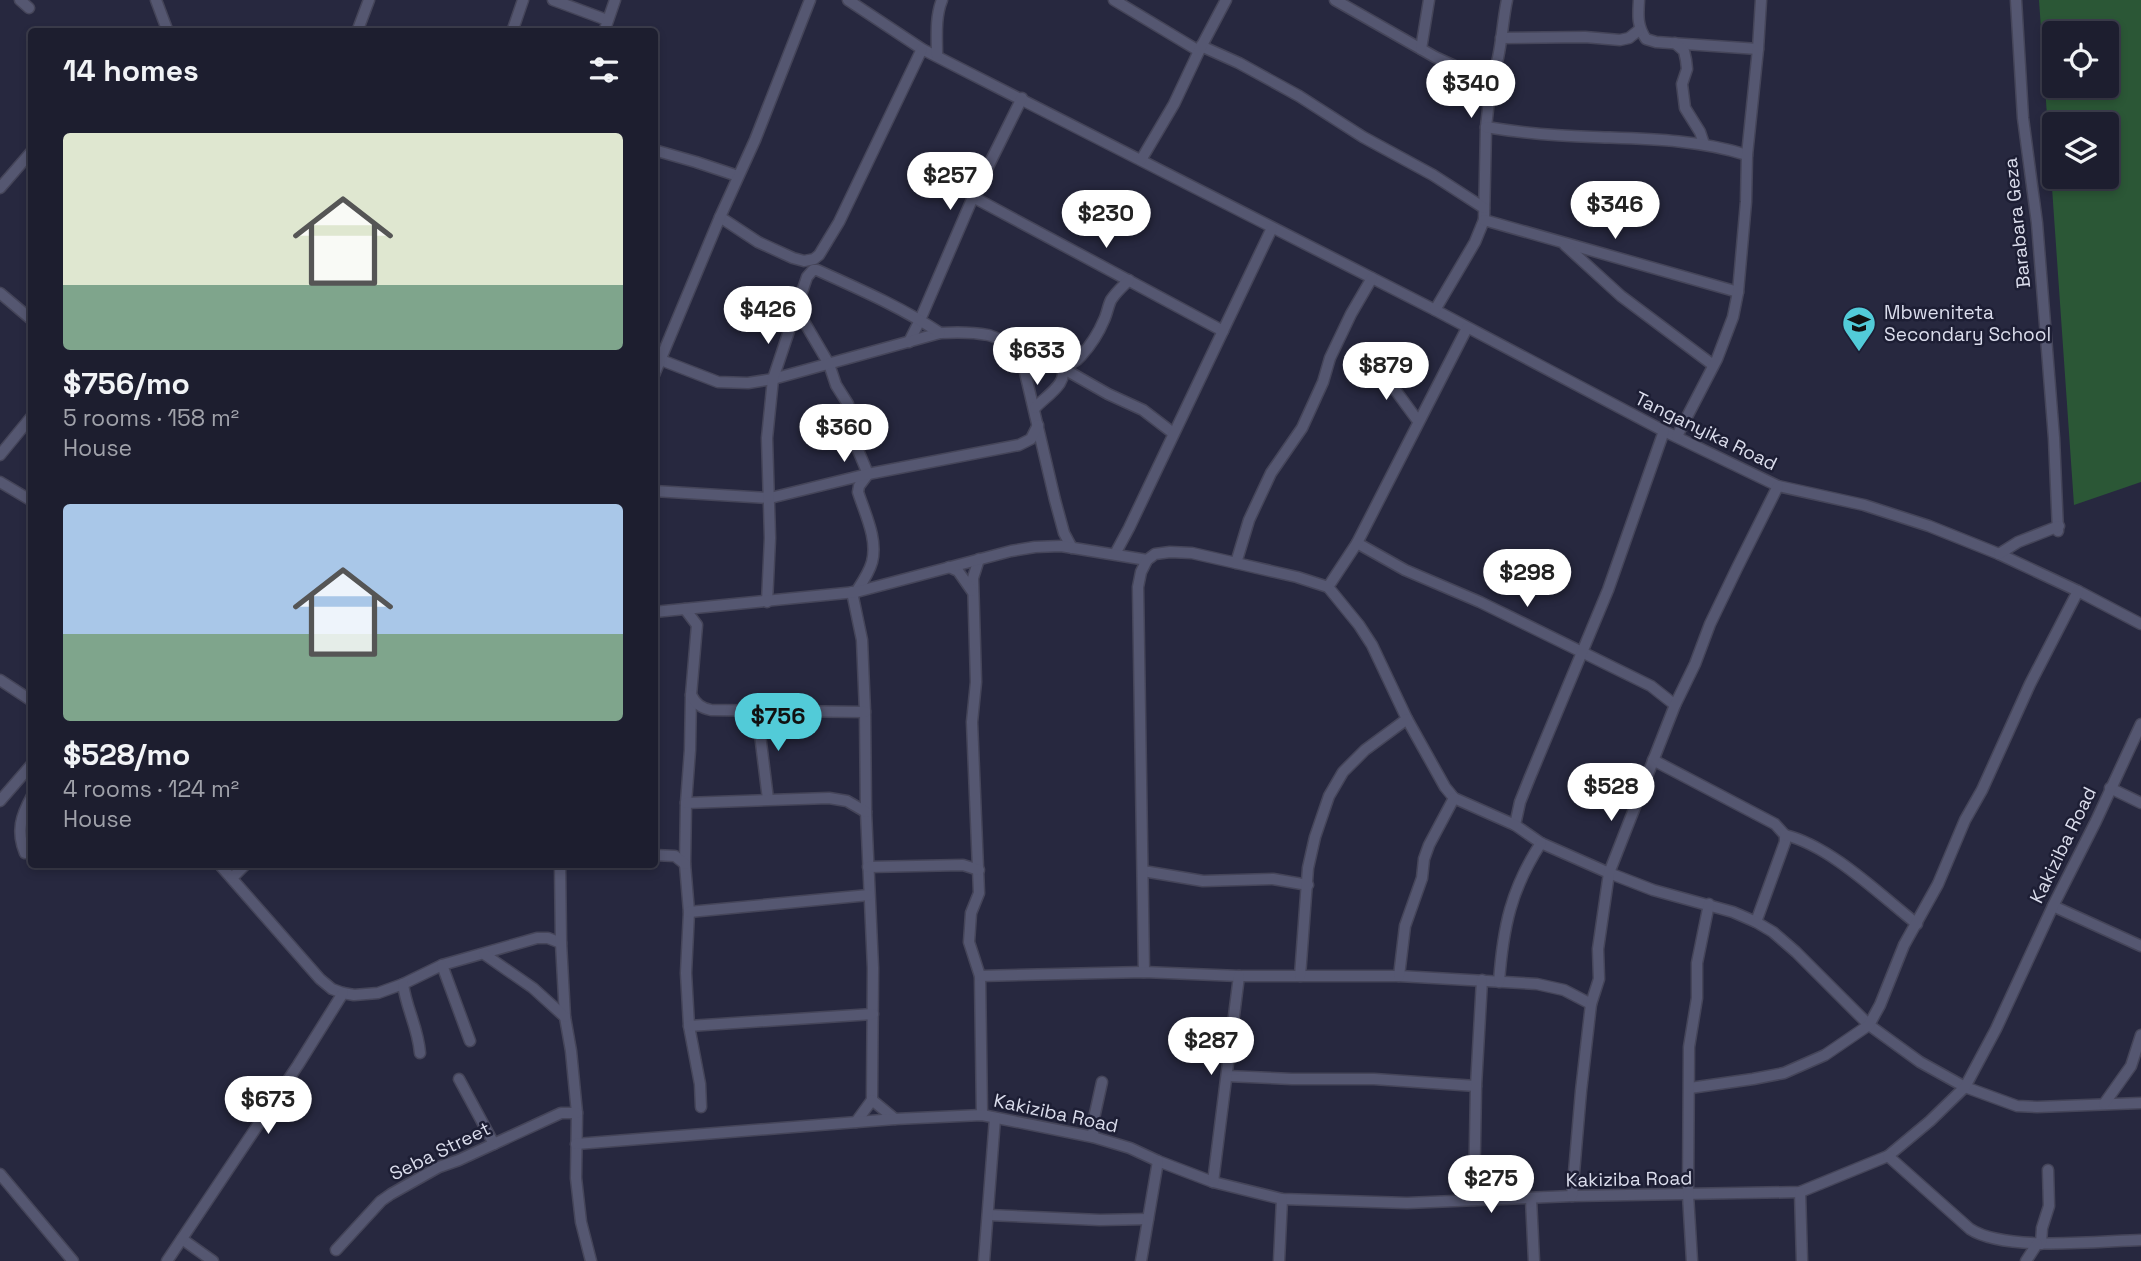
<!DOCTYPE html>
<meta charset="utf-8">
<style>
body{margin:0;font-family:"Space Grotesk",sans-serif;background:#252737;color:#f1f3f6;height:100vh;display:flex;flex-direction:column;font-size:26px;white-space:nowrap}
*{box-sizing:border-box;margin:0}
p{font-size:23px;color:#a0a2aa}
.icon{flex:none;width:38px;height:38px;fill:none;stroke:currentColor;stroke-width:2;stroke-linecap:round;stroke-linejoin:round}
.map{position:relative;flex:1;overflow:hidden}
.side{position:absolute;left:28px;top:28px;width:630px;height:840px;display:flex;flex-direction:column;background:#1d1e2f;border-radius:7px;box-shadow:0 4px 10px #0003,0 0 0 2px #3b3c4b}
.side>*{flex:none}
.controls{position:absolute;left:2042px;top:21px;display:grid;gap:14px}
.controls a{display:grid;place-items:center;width:77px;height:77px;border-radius:7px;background:#1d1e2f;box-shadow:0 4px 10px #0003,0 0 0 2px #3b3c4b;font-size:35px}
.price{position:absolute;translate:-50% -60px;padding:0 16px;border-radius:24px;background:#fff;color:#222;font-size:23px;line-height:46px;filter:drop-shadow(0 2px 4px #0008)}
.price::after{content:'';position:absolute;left:50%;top:42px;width:21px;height:16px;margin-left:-10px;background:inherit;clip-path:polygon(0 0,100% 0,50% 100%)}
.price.selected{background:#52cbd8;color:#111}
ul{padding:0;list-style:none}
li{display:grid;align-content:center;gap:14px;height:371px;padding:0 35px}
li span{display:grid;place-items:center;height:217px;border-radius:7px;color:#555}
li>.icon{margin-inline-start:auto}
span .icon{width:126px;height:126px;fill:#fffc;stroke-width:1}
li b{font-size:30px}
h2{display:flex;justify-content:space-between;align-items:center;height:84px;padding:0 35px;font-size:30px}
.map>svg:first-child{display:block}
</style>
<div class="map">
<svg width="2141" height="1261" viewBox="0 0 2141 1261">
<rect width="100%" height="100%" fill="#27283f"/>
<path fill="#2b5736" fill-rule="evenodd" d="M2039,0H2141V482L2074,505ZM2054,33H2107V86H2054ZM2054,124H2107V177H2054Z"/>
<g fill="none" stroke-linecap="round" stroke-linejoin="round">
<g stroke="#454559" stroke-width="13">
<g id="minor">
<polyline points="20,0 29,8"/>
<polyline points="156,0 168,32"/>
<polyline points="553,0 607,20"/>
<polyline points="848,0 922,49 1435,310 1664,431 1778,486 1864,505 1929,526 1999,554 2078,591 2141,624"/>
<polyline points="1114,0 1199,51"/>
<polyline points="1335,0 1435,57 1485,80 1489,84 1490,91 1486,127 1484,220 1475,242 1435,310"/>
<path d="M1639,0C1638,15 1637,26 1646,39L1656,42L1758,49"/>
<polyline points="2016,0 2023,118 2037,223 2054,438 2058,531"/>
<polyline points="357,32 369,0"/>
<polyline points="512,32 523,0"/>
<polyline points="604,32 615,0"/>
<polyline points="1501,38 1585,37 1620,40 1629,38 1639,30"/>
<polyline points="1675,43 1684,51 1686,60 1687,69 1682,84 1685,108 1700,132 1704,144"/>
<polyline points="1201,46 1239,63 1299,96 1363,137 1433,175 1484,208"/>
<polyline points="1421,49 1429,0"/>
<path d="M937,56C937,38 935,17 942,0"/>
<path d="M1489,84C1502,59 1501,28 1507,0"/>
<path d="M1486,127C1522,133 1557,136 1593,137C1646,139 1696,139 1747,155"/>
<polyline points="654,150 696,162 738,176"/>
<polyline points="1141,160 1174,104 1199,51 1226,0"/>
<polyline points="0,188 32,151"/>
<polyline points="973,197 1223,331"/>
<polyline points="720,217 758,242 793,258 804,261 814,259 819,255 839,222 922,49"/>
<polyline points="1484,220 1738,292"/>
<polyline points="1565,245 1621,296 1713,365"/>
<polyline points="0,293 32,320"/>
<path d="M796,308L829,364L836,385L848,404L855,443L868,474L859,486L858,492C865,514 878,539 872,562C869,573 862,583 856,592"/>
<polyline points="909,342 920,320 973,197 1022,98"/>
<polyline points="1020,351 1055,500 1064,533 1072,548"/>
<path d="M661,360L718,382L748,383L773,379L940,333C956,332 973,332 988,335C1011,340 1060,382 1081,356C1090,346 1099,332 1104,320C1107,314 1108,306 1111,300C1116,292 1123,286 1129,280"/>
<polyline points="1064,369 1108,394 1143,410 1173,433"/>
<polyline points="1389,369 1396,391 1418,421"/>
<polyline points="654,375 720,217 755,140 810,0"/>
<path d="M1035,408C1044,397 1071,383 1061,365"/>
<polyline points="1677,436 1717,359 1733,317 1738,292 1746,202 1747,155 1758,49 1761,0"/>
<polyline points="0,455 32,416"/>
<polyline points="0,482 32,501"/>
<polyline points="654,491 770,498 868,474 1019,445 1031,439 1038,425"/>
<polyline points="1357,543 1405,570 1480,602 1651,686 1675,705"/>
<polyline points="1115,554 1129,528 1272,228"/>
<polyline points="1999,554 2018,542 2059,526"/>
<polyline points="979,559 973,578 976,682 972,722 979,893 971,913 969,942 980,976 982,1115"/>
<polyline points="1236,563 1249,520 1271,473 1302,428 1323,382 1330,358 1351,314 1372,278"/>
<polyline points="949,567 958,571 972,591"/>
<polyline points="1328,587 1357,543 1467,328"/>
<polyline points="852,592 862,640 865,712 866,812 873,968 872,1100 856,1122"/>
<path d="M767,602L770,538L767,438L773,379L807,277L813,270H817C859,289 901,307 940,333"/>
<polyline points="685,609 697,625 691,695 690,750 686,803 685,864 689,912 686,973 689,1026 700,1084 701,1107"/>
<polyline points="654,612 856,592 1011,551 1035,547 1061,546 1147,560"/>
<polyline points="0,680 32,701"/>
<path d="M691,695C696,704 701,708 711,710L865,712"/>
<polyline points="757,710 768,799"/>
<polyline points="1653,760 1775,824 1785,835 1785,842 1756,922"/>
<polyline points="2110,788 2141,803"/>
<polyline points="0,801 32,764"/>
<polyline points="686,803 829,798 847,801 866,812"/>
<polyline points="1515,825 1520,802 1530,777 1608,590 1664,431"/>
<path d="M1785,835C1831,846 1880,895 1917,924"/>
<path d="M25,853C16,831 21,816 32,796"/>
<polyline points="654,855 675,856 685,864"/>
<polyline points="219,864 320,979 332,989 343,993 354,995 378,993 403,984 442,965 537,938 548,938 561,943"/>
<polyline points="560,864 561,943 565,1017 571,1051 577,1113 576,1178 581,1222 591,1261"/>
<polyline points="868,867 963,865 979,870"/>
<polyline points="1143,871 1203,881 1273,879 1308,885"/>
<polyline points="232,878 246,864"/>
<polyline points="2053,906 2141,946"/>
<polyline points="689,912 869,895"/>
<polyline points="484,954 533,988 565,1017"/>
<polyline points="442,965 470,1041"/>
<polyline points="1144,972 1138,587 1141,572 1147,560 1155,554 1170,552 1192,553 1236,563 1297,577 1328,587 1359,625 1372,645 1407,719 1445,787 1454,798 1515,825 1541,843 1609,873 1653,890 1733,912 1756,922 1773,932 1796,952 1869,1025 1920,1062 1965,1087 2017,1106 2037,1107 2141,1103"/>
<polyline points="980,976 1144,972 1239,976 1399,976 1537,984 1564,990 1591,1004"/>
<polyline points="1300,976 1308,868 1315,837 1329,796 1343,772 1365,750 1407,719"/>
<polyline points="1399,976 1405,926 1422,878 1424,859 1429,845 1454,798"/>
<path d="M1499,982C1503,927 1511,889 1541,843"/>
<path d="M403,984C406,1008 418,1027 420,1053"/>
<polyline points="689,1026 873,1014"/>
<polyline points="1227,1076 1292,1079 1374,1079 1476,1086"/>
<polyline points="459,1079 494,1144"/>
<polyline points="1690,1088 1753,1079 1784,1073 1825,1055 1869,1025 1880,1005 1904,945 1938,884 1965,820 1982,790 2030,684 2078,591"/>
<polyline points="872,1100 895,1119"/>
<polyline points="2104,1104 2131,1066 2141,1035"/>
<polyline points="1093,1137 1094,1118 1102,1082"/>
<polyline points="576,1144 895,1119 982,1115 1093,1137 1130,1148 1158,1161 1213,1182 1282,1199 1407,1203 1572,1196 1800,1192 1888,1156 1930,1121 1965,1087 1996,1029 2053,906 2096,821 2141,724"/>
<path d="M1888,1156L1970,1229C2005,1252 2099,1241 2141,1240"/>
<polyline points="0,1174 73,1261"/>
<polyline points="1213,1182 1239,976"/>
<polyline points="1800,1192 1802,1261"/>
<polyline points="1572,1196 1581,1091 1591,1004 1599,979 1598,949 1609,873 1675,705 1695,664 1710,624 1737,568 1778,486"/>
<polyline points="1531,1199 1534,1261"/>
<polyline points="1474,1200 1476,1086 1482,980"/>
<polyline points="988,1215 1100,1220 1148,1219"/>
<polyline points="182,1239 213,1261"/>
<polyline points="2041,1244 2042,1228 2049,1206 2048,1170"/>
<polyline points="336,1250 381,1201 391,1194 439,1167 459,1160 561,1113 577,1113"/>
<polyline points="167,1261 298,1065 343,993"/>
<polyline points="984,1261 995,1118"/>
<polyline points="1141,1261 1158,1161"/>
<polyline points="1279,1261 1282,1199"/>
<polyline points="1692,1261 1688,1195 1689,1047 1697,998 1697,963 1709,904"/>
<polyline points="2026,1261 2037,1244"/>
</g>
</g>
<use href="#minor" stroke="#555771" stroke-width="10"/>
</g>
<defs>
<g id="school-pin" transform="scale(1.75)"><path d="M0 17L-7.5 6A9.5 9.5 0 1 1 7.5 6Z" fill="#52cbd8" stroke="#1d1e34"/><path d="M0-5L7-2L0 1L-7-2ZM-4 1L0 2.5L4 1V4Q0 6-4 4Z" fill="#111"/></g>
</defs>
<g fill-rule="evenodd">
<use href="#school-pin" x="1859" y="323"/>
</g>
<g text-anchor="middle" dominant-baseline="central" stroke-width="5" stroke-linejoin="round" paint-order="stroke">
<g font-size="19" fill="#dbddec" stroke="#1d1e34">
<text transform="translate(2017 223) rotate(-96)">Barabara Geza</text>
<text transform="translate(1706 431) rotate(26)">Tanganyika Road</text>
<text transform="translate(2063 845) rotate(-64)">Kakiziba Road</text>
<text transform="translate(1056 1113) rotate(12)">Kakiziba Road</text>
<text transform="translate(440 1151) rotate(-26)">Seba Street</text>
<text transform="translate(1629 1179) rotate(-1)">Kakiziba Road</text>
</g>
<g font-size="19" fill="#dbddec" stroke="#1d1e34" text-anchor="start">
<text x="1884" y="312">Mbweniteta<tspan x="1884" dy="22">Secondary School</tspan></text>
</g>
</g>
</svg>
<div class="controls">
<a><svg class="icon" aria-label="locate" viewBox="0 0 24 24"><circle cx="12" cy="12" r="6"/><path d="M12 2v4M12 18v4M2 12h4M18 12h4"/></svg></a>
<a><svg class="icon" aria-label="layers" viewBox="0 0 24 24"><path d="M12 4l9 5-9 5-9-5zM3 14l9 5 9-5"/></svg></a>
</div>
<b class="price" style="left:1471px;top:120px">$340</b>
<b class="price" style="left:950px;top:212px">$257</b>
<b class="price" style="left:1615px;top:241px">$346</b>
<b class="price" style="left:1106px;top:250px">$230</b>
<b class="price" style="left:768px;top:346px">$426</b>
<b class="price" style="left:1037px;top:387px">$633</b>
<b class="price" style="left:1386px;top:402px">$879</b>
<b class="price" style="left:844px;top:464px">$360</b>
<b class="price" style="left:1527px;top:609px">$298</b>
<b class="price selected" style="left:778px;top:753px">$756</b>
<b class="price" style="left:1611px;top:823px">$528</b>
<b class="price" style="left:1211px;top:1077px">$287</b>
<b class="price" style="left:268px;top:1136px">$673</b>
<b class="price" style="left:1491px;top:1215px">$275</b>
<section class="side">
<h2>14 homes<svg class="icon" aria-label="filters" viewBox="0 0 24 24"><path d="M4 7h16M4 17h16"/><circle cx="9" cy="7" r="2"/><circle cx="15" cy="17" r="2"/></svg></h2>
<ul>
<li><span style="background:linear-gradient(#dfe7d0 70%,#7fa58c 0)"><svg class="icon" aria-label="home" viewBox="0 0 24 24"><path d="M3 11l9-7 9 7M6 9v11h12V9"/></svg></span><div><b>$756/mo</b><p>5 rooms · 158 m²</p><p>House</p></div></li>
<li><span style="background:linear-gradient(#a9c7e8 60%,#7fa58c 0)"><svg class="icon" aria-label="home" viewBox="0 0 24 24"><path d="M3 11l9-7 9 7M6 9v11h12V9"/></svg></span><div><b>$528/mo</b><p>4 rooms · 124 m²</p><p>House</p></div></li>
</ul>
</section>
</div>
